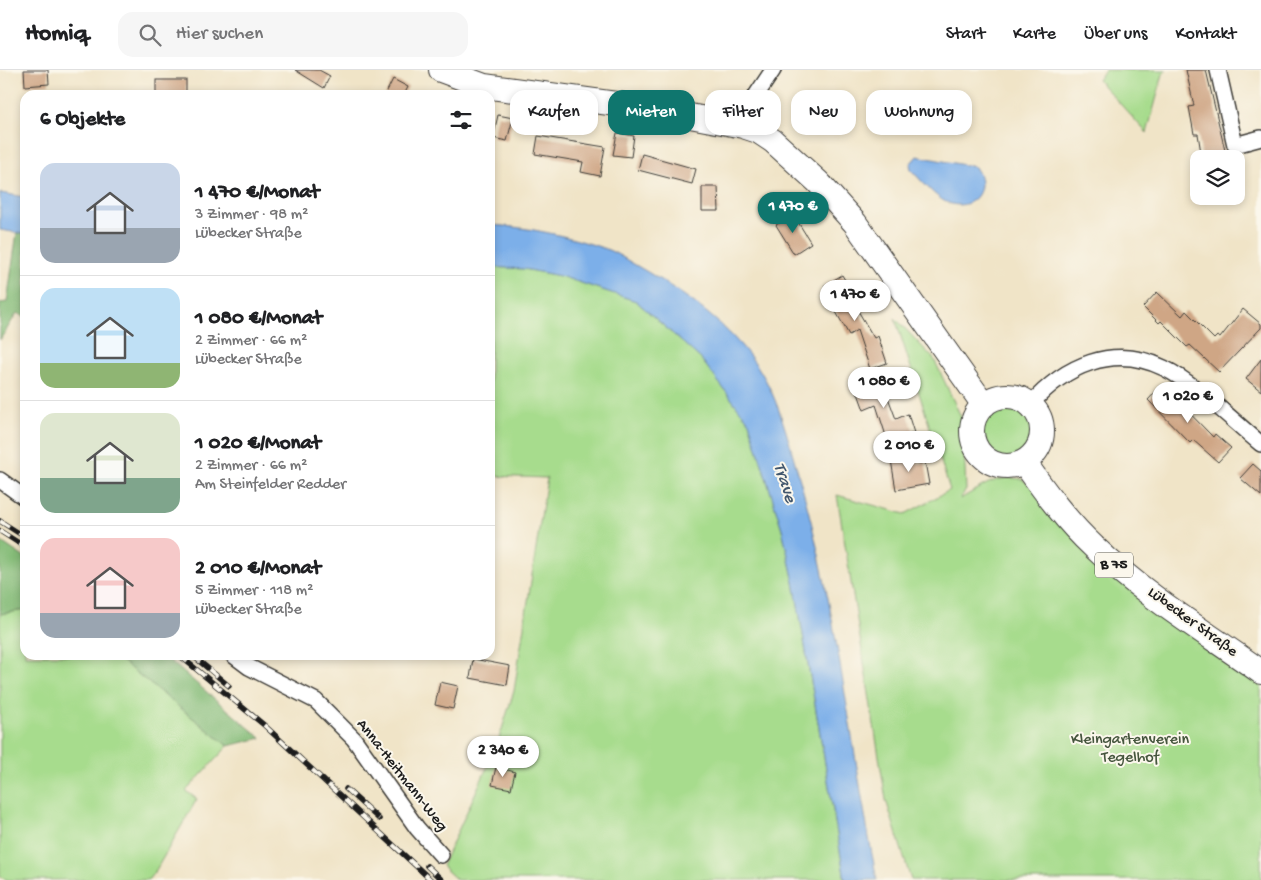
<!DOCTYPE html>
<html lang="de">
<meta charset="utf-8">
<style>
body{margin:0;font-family:"Gochi Hand",sans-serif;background:#f6f6f6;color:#202124;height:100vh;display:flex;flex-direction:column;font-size:19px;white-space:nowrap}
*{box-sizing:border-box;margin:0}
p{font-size:16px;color:#757577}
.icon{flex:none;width:28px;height:28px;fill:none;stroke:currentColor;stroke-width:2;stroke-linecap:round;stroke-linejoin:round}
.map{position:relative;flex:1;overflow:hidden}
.details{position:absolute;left:20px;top:20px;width:475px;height:570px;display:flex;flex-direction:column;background:#fff;border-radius:15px;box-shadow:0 2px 8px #0003}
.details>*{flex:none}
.banner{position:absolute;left:510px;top:20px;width:475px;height:45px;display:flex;gap:10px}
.fabs{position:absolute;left:1190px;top:80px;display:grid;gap:10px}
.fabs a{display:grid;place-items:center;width:55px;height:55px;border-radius:10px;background:#fff;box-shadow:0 2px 8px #0003;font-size:25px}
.price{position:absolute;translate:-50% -42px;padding:0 11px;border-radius:18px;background:#fff;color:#222;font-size:16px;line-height:32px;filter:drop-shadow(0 1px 2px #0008)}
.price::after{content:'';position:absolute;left:50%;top:30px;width:15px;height:11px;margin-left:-8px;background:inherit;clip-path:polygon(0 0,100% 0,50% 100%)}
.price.current{background:#0f766e;color:#fff}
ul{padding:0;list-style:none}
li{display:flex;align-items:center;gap:15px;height:125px;padding:0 20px}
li+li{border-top:1px solid #e0e0e0}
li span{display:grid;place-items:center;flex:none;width:140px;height:100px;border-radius:15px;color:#555}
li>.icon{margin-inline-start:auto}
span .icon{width:60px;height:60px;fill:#fffc;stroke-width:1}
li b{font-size:21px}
h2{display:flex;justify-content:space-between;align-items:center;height:60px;padding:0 20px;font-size:21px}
.tag{padding:0 18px;border-radius:15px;background:#fff;box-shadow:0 2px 8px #0003;font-size:18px;line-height:45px}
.tag.current{background:#0f766e;color:#fff}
header{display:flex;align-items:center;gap:30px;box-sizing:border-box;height:70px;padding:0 25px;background:#fff;border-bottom:1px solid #e0e0e0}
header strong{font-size:24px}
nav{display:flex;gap:28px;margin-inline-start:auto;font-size:18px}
.search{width:350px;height:45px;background:#f6f6f6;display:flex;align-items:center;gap:12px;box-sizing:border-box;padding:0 18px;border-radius:15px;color:#757577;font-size:19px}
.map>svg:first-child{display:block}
</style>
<header>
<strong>Homiq</strong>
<div class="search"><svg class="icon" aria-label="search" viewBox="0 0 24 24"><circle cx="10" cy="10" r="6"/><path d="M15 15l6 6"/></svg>Hier suchen</div>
<nav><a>Start</a><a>Karte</a><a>Über uns</a><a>Kontakt</a></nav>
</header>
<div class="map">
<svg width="1261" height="810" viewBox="0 0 1261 810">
<rect width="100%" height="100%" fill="#fbf7ec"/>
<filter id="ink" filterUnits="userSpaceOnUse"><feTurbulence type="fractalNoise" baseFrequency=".02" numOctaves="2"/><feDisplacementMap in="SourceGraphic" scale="10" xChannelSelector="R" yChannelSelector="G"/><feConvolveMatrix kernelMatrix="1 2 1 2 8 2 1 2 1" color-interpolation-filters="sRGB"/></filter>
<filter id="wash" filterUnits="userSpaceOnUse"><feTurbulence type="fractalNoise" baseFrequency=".0096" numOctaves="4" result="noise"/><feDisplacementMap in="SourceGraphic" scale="20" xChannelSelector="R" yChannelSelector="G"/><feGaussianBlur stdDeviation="1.12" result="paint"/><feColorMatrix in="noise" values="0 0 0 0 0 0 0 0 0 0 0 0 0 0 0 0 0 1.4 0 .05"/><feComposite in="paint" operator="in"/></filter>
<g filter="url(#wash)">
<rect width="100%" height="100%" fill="#f0e4c7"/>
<g fill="#a7dc8d" stroke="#627c54">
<polygon points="1105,0 1167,0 1163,4 1147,63 1098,10"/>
<polygon points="490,197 524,199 560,206 636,231 701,289 749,352 782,459 794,512 845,810 457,810 442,796 496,678 514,621 547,408 490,406"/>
<path d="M895,248L934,289L963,351L966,420L960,429C984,416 994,405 1022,409L1261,610V810H911L886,730L837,425L905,444L950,420Z"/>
<circle cx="1008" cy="362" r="27"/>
<polygon points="25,540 25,585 114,585 228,676 186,721 197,729 156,800 148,810 8,810 0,807 0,544"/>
</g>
<g fill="#85bc78" stroke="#506c4a">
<polygon points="17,162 25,164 25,247 17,243 0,270 0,233 7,232"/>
<polygon points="0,471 25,488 25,540 0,544"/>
<polygon points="114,585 163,585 261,668 228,676"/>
</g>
<g fill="#7bafe9" stroke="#4c6682">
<path d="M917,86L975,97C992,121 970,143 946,132C935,127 920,109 911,100L910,94Z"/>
<polygon points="0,123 25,127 25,164 0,160"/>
<path d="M490,155C529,157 569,166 606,179C617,183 628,191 639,197C682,222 722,249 753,290C777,322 787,365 798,403C837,536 850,675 877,810H845L794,512L782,459L749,352L701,289L636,231L560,206L524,199L490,197Z"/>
</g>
<g id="blocks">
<g fill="#cfa685">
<polygon points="24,0 48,0 49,14 25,16"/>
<polygon points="295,0 319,0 330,6 324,18"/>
<polygon points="1186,0 1206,0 1227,89 1202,89 1198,64 1194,64 1189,37 1194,36"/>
<polygon points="393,9 408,17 404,25 385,25"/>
<rect x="156" y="10" width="30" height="15"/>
<polygon points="498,45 513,48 507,71 493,68"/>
<polygon points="617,63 634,66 631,87 613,85"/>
<polygon points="538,66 605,77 600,106 581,102 583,92 535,84"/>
<polygon points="642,84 696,99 692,114 638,100"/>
<polygon points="702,117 718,117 719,141 702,141"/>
<polygon points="793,144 811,173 794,184 776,155"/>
<polygon points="842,205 851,220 847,222 874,268 878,266 887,293 870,299 857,260 849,265 836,242 839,240 824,216"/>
<polygon points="1157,222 1182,246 1186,241 1214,269 1217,266 1220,268 1243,239 1261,254 1261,258 1219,302 1190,275 1187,277 1161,251 1159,253 1143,237"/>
<polygon points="1261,289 1261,321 1246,309"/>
<polygon points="880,306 896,349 908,344 914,363 888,372 876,335 864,340 855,315"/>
<polygon points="1162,315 1213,367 1215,364 1231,378 1218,392 1193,370 1190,373 1148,330"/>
<polygon points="915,385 917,394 925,392 929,414 896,420 891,390"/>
<polygon points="1253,394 1261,401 1261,426 1240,408"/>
<polygon points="473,589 510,596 507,615 470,608"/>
<polygon points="440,612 458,616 453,639 435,635"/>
<polygon points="496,697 515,702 511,719 492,715"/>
</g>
</g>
</g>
<g filter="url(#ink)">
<use href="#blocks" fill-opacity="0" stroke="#3c3a36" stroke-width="1"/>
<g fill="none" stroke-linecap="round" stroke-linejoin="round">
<g stroke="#3c3a36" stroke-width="18">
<g id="street">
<polyline points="1218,0 1235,75 1261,68"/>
<polyline points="743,56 755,27 773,0"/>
<path d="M1030,335C1064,296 1113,273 1164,298C1196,314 1232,350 1261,374"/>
<polyline points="0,410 25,428"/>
<polyline points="233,585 249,597 316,631 354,669 417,758 441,785"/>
</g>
</g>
<g stroke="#3c3a36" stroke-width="26">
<g id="primary">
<polyline points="441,0 484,16 653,39 743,56 758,61 773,71 818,112 855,153 984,335"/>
<circle cx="1007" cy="361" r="35"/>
<path d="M1024,392C1045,422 1067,452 1094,477C1144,525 1205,562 1261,602"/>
</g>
</g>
<use href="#street" stroke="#fff" stroke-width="15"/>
<use href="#primary" stroke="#fff" stroke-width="24"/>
<g stroke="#1c1c1c" stroke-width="5.5">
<g id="rail">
<polyline points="0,451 25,467"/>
<polyline points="0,461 25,477"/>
<polyline points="179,585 264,655 431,810"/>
<polyline points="192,585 229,616"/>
<polyline points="346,719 379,749"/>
<polyline points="427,796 442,810"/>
</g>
</g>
<use href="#rail" stroke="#fbf7ec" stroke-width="4" stroke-dasharray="11" stroke-linecap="butt"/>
</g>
</g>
<g text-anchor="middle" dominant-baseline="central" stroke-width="4" stroke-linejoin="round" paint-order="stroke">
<rect fill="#fbf7ec" stroke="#5f5e5a" stroke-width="1" x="1095" y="482.5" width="38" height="25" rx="4"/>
<g font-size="15" font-weight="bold" fill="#1c1c1c">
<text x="1114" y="495">B 75</text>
</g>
<g font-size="16" fill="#1c1c1c" stroke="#fbf7ec">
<text transform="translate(1192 553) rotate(36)">Lübecker Straße</text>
<text transform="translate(401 706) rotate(52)">Anna-Heitmann-Weg</text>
</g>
<g font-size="16" fill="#46563e" stroke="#fbf7ec">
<text x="1130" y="670">Kleingartenverein<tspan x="1130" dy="18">Tegelhof</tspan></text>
</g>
<g font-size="18" font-style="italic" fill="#42576e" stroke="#fbf7ec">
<text transform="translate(784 413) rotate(72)">Trave</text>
</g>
</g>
</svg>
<div class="fabs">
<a><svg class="icon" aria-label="layers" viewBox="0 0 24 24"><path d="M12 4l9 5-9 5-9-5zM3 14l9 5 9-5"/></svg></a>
</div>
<b class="price current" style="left:793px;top:164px">1 470 €</b>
<b class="price" style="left:855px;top:252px">1 470 €</b>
<b class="price" style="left:884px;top:339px">1 080 €</b>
<b class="price" style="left:1188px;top:354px">1 020 €</b>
<b class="price" style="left:909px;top:403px">2 010 €</b>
<b class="price" style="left:503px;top:708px">2 340 €</b>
<div class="banner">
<a class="tag">Kaufen</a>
<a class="tag current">Mieten</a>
<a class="tag">Filter</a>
<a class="tag">Neu</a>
<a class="tag">Wohnung</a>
</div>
<section class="details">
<h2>6 Objekte<svg class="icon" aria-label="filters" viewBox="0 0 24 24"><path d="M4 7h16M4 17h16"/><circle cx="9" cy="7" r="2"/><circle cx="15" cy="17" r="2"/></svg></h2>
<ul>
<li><span style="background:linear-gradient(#c9d6e8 65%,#9aa5b1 0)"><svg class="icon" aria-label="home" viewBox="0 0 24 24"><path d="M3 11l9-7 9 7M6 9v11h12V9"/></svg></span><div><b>1 470 €/Monat</b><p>3 Zimmer · 98 m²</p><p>Lübecker Straße</p></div></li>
<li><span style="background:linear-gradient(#bfe0f5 75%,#8fb573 0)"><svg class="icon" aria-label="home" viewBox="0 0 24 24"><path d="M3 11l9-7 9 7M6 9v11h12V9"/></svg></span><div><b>1 080 €/Monat</b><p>2 Zimmer · 66 m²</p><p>Lübecker Straße</p></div></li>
<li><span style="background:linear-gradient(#dfe7d0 65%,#7fa58c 0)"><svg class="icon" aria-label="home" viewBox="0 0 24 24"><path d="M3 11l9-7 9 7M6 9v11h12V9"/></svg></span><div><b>1 020 €/Monat</b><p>2 Zimmer · 66 m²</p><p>Am Steinfelder Redder</p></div></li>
<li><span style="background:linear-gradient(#f6c9c9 75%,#9aa5b1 0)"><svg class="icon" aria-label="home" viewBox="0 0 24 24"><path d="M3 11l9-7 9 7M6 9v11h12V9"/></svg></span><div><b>2 010 €/Monat</b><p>5 Zimmer · 118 m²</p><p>Lübecker Straße</p></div></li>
</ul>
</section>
</div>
